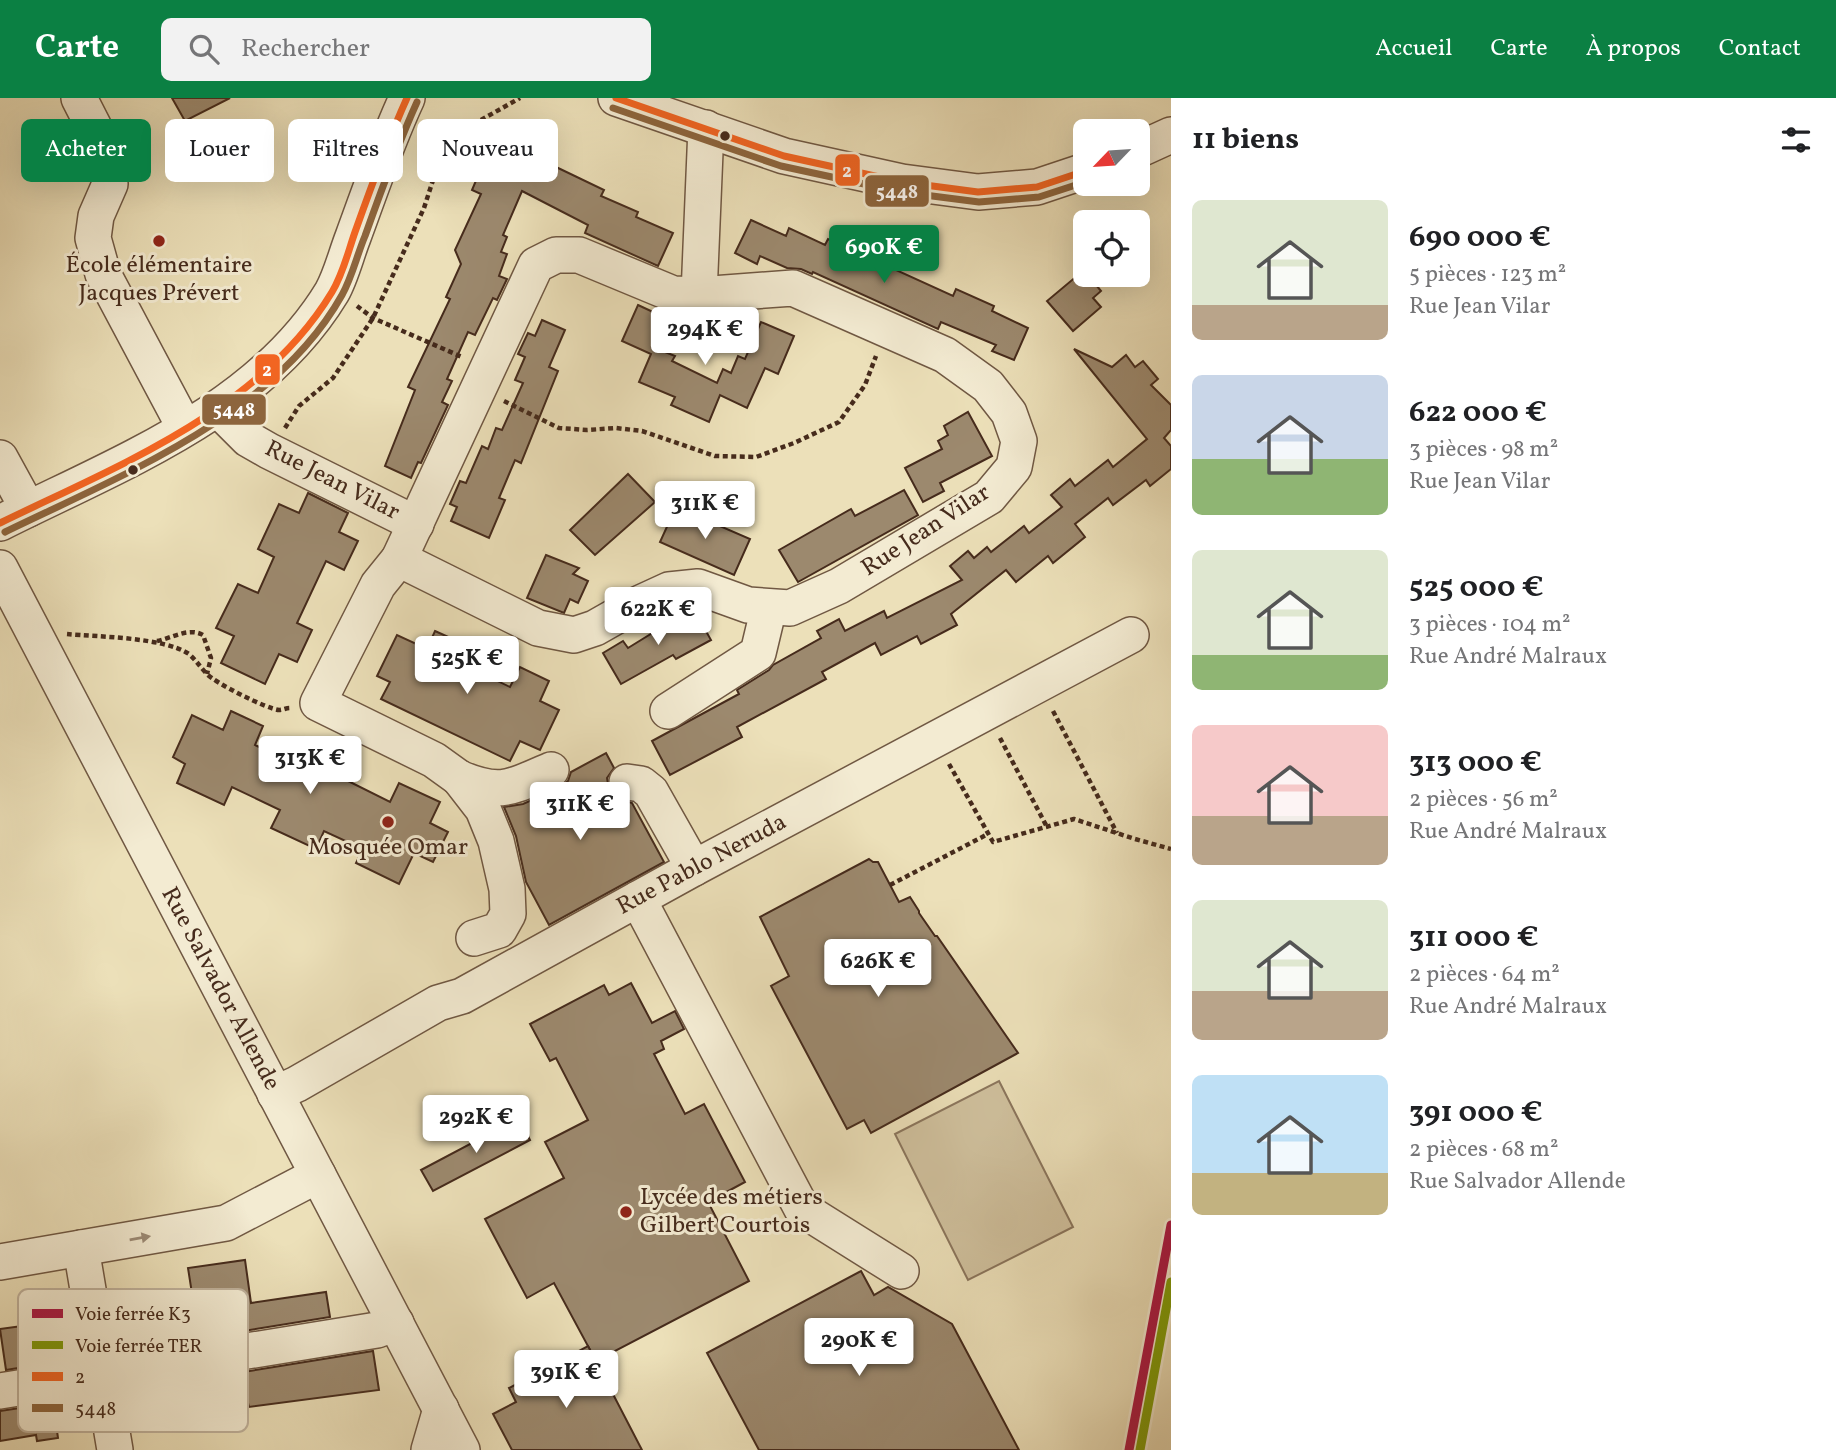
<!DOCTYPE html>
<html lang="fr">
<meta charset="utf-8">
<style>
body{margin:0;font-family:Vollkorn,serif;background:#f2f2f2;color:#202124;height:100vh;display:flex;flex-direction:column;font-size:26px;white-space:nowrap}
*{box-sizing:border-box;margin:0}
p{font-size:23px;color:#757577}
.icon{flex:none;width:38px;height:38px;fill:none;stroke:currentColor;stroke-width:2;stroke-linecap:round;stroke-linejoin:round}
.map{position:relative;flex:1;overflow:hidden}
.side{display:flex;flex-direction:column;background:#fff;width:665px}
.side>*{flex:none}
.top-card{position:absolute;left:21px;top:21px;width:665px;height:63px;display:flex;gap:14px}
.needle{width:46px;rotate:245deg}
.tools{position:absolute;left:1073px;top:21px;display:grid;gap:14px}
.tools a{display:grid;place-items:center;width:77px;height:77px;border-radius:10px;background:#fff;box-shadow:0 7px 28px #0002;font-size:35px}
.price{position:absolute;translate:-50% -60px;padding:0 16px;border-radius:7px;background:#fff;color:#222;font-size:23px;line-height:46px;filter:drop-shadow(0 2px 4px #0008)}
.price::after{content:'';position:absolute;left:50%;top:42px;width:21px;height:16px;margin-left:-10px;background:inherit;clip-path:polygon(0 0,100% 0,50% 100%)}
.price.current{background:#0b8043;color:#fff}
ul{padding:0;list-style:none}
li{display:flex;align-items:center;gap:21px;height:175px;padding:0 21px}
li span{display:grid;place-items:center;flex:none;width:196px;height:140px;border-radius:10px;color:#555}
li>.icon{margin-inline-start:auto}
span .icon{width:84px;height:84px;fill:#fffc;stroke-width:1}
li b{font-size:30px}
h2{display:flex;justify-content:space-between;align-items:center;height:84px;padding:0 21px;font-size:30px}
.tag{padding:0 24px;border-radius:10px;background:#fff;box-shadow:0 7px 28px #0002;font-size:24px;line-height:63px}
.tag.current{background:#0b8043;color:#fff}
header{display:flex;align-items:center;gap:42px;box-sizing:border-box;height:98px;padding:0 35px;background:#0b8043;color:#fff}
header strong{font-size:33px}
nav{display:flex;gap:38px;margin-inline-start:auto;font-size:24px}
.search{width:490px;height:63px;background:#f2f2f2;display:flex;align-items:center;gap:18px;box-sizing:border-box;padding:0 24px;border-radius:10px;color:#757577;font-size:26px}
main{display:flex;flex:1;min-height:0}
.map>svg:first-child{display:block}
</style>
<header>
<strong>Carte</strong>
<div class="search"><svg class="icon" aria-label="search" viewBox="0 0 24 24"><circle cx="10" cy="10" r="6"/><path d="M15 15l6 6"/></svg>Rechercher</div>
<nav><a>Accueil</a><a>Carte</a><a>À propos</a><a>Contact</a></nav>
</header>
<main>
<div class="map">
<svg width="1171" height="1352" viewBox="0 0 1171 1352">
<rect width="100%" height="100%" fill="#ece0b9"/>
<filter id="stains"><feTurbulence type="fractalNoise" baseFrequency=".00286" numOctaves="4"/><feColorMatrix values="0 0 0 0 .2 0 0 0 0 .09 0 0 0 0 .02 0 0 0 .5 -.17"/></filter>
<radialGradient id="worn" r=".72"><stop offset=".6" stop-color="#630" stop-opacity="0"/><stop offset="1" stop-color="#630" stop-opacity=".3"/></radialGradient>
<polygon fill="#d0c19e" stroke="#8b765d" stroke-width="2" points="999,983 1073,1129 968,1182 895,1036"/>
<g fill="#9c896e" stroke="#462b1c" stroke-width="2">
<polygon points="172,0 230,0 185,23"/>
<polygon points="529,56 604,92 601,98 638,114 636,119 673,135 658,168 585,135 588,127 522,93 503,137 507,139 501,154 507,156 499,178 507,181 497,202 493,200 475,237 468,234 447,281 452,283 442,304 448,307 421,365 418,364 411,380 385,368 415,292 408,289 450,201 446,199 461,166 455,152 481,96 472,92 483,66 519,81"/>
<polygon points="751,122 786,138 789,130 825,147 828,141 953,198 956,191 994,208 992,213 1028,230 1014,262 992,253 996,247 941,224 938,231 813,174 812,176 801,171 787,170 760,158 757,166 735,155"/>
<polygon points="1084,172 1085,177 1088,177 1101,193 1093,200 1101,209 1073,233 1047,203"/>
<polygon points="638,207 666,220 659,236 666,239 660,252 675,258 672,263 717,285 723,271 731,275 738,258 745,261 761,224 794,238 778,276 765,270 747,310 720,297 709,324 671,307 675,299 639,284 651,256 622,243"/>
<polygon points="542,222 565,232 549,269 558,273 521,365 515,362 499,400 505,402 489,440 451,423 457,409 450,406 460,383 466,385 482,348 488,351 496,330 502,332 523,285 515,282 525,259 518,256 528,235 535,238"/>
<polygon points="1074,251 1112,269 1126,257 1135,269 1143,263 1158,281 1151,287 1171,307 1171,332 1164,340 1171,348 1171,371 1150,388 1146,382 1113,407 1108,400 1075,426 1085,439 1053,465 1048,458 1016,484 1006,472 951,516 957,527 921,546 917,538 881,557 875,545 822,574 826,581 737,629 742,639 670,677 652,643 739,596 737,592 769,572 773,567 821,540 817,533 839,521 845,533 884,513 887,520 962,482 950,468 968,453 974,460 987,449 991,454 1024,428 1029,435 1062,409 1051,397 1070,381 1075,388 1108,362 1113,369 1147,341"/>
<polygon points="968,314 992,358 940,385 944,393 923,404 905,370 942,351 938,343 948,337 944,328"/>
<polygon points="628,376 655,404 595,457 570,432"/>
<polygon points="904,392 918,417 798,484 779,452 851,411 855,418"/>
<polygon points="308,395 348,415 339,434 358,443 344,472 326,463 297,525 312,532 297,564 279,556 265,586 221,565 234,538 216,530 238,486 258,495 274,459 258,451 279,406 299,415"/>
<polygon points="676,409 750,441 734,477 660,444"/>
<polygon points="546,457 579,470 573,476 588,483 578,505 570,501 564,515 527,500"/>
<polygon points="693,510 711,542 676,561 673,557 621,586 603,555 623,543 628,550"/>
<polygon points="435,533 466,547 458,564 510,589 520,569 549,583 540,603 559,612 540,652 520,643 510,663 381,601 390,584 377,578 397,537 427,551"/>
<polygon points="231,613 263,628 255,647 306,671 315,652 346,667 340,679 390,704 399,685 440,704 430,725 448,734 433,764 414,755 399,786 356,765 363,751 324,733 316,751 271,730 280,712 232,689 224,707 177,685 185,666 173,659 192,617 223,632"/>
<polygon points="606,655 614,670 607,680 609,692 615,700 632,705 664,764 549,827 526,784 516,738 504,709 523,706 559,690 568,683 571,674"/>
<polygon points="869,761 873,764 878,764 899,804 910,799 919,813 919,815 935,838 937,838 1018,955 871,1035 864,1022 847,1031 771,888 789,878 760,819"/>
<polygon points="631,885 652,925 675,913 684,931 661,943 664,951 654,956 685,1016 704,1006 745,1084 708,1104 749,1183 596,1263 554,1185 527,1200 485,1121 564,1080 545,1044 588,1022 556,960 550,963 530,926 604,887 609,897"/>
<polygon points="519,1020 530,1042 433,1093 421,1072"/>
<polygon points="245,1162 251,1205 326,1194 330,1219 119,1253 113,1214 193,1202 188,1170"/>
<polygon points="861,1173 874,1197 888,1189 952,1226 1019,1352 759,1352 707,1255"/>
<polygon points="73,1221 79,1260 6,1272 0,1231"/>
<polygon points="588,1248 642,1352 512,1352 493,1316 516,1304 509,1290"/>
<polygon points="373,1253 379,1292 249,1309 248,1305 189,1314 189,1318 169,1321 164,1287"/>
<polygon points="53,1305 58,1340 37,1343 36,1337 0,1343 0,1313"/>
</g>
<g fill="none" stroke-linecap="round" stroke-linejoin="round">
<g stroke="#705843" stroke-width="38">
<g id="minor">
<polyline points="79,0 104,49 110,86 96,118 93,140 103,176 185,330"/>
<polyline points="616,0 784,58 902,84 978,94 1037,89 1085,73"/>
<polyline points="1138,52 1171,37"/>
<polygon points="556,157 579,157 673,196 699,197 793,190 945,257 988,288 1009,315 1019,343 1014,369 989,399 839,488 790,510 748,507 698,489 669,492 632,509 595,530 574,537 538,530 399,461 536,167"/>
<polyline points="699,197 706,30"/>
<polyline points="218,311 248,341 269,353 416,426"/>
<polyline points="0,360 28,411"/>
<path d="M0,425C119,365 260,313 332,194C341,178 346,157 353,139C370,93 386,45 407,0"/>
<polyline points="399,461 378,487 318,605 434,662 459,680"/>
<polyline points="0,470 462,1352"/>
<polyline points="668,613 758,555 769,509"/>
<polyline points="627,684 641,686 651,694 694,770"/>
<polyline points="638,801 802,1111 901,1173"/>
<path d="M474,840L499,832L508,816L507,791L496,743L483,711L459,680C502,698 511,689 551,672"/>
<polyline points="275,996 297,986 438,905 462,898 694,770 1131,537"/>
<polyline points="81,1150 115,1352"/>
<polyline points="0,1164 226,1125 318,1077"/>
<polyline points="0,1293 377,1232 396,1225"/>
<polyline points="429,1352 441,1311"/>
</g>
</g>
<g stroke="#462b1c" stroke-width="4.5" stroke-dasharray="5 3.5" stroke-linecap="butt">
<polyline points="357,208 373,220 462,259"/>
<polyline points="504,303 559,330 587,332 616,330 642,333 715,358 756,359 794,345 839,324 865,287 876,258"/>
<polyline points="285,330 299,308 333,280 373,220 424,110 444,48 465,31 520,0"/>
<path d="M67,536C99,539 163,539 189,556C196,562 200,569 207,576C215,585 267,611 279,612C283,612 286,610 290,610"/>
<path d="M157,543C172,540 189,529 203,537L211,560L207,576"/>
<polyline points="1053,613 1117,735"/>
<polyline points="1000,640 1047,729"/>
<polyline points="949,666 993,744 1074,721 1135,741 1171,751"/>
<polyline points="890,787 988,736"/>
</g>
<use href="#minor" stroke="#f3ebd2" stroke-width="35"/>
<g stroke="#f3ebd2" stroke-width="12">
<g id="bus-1">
<polyline points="616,0 784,58 902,84 978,94 1037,89 1085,73"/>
<path d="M0,425C119,367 260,313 332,194C343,176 348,154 355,134C371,89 387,44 407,0"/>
</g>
</g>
<g stroke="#f3ebd2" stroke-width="12">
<g id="bus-2">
<polyline points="613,10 781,68 901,94 979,104 1039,99 1085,84"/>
<path d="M5,434C122,377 275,317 342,197C352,179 357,157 365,138C381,93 397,48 417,4"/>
</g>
</g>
<use href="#bus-1" stroke="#f26522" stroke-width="7"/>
<use href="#bus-2" stroke="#8d653d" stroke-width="7"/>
<g stroke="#f3ebd2" stroke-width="14">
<polyline id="rail-1" points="1129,1352 1171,1127"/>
</g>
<g stroke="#f3ebd2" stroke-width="14">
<polyline id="rail-2" points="1140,1352 1171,1184"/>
</g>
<use href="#rail-1" stroke="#aa1743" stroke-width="9"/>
<use href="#rail-2" stroke="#809c08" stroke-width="9"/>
</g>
<defs><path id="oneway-solid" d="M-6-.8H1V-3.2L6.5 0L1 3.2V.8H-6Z" transform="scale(1.75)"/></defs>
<use fill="#9c8b77" href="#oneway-solid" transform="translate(140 1140) rotate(-10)"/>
<g fill="#462b1c" stroke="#f3ebd2" stroke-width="2.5">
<circle cx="725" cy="38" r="6"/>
<circle cx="133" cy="372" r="6"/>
</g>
<g fill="#8f2418" stroke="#f3ebd2" stroke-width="2.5">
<circle cx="159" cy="143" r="7"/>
<circle cx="388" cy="724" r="7"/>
<circle cx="626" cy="1114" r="7"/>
</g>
<g text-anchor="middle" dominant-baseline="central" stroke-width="6" stroke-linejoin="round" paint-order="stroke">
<g font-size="24" fill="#462b1c" stroke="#f3ebd2">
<text x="159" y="168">École élémentaire<tspan x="159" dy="28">Jacques Prévert</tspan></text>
<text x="388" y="750">Mosquée Omar</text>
<text x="640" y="1100" text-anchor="start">Lycée des métiers<tspan x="640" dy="28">Gilbert Courtois</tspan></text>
</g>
<g font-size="24" fill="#462b1c" stroke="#f3ebd2">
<text transform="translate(332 383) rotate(27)">Rue Jean Vilar</text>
<text transform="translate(926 433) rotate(-33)">Rue Jean Vilar</text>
<text transform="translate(702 767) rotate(-28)">Rue Pablo Neruda</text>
<text transform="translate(220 891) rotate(62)">Rue Salvador Allende</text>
</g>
</g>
<rect x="18" y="1191" width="230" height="143" rx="10" fill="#f3ebd2" stroke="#bfb19b" stroke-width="2"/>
<rect x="32" y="1211" width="31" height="9" fill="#aa1743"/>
<rect x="32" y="1243" width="31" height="8" fill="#809c08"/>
<rect x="32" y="1274" width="31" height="9" fill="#f26522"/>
<rect x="32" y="1306" width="31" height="8" fill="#8d653d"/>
<g font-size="19" fill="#462b1c">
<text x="75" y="1222">Voie ferrée K3</text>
<text x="75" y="1254">Voie ferrée TER</text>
<text x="75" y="1285">2</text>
<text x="75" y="1317">5448</text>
</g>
<g stroke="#f3ebd2" stroke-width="2.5">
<rect x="834" y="55" width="27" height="34" rx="7" fill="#f26522"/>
<rect x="864" y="76" width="66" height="34" rx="7" fill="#8d653d"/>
<rect x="254" y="255" width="27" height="33" rx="7" fill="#f26522"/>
<rect x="201" y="295" width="66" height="33" rx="7" fill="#8d653d"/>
</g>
<g font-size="19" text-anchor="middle" font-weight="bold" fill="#fff">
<text x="847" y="79">2</text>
<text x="897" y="100">5448</text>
<text x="267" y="278">2</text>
<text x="234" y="318">5448</text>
</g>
<rect width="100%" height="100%" filter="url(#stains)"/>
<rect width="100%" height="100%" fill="url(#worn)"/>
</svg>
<div class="tools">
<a><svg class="needle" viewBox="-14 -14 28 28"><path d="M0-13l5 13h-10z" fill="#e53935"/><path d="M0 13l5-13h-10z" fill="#757577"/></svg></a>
<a><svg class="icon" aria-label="locate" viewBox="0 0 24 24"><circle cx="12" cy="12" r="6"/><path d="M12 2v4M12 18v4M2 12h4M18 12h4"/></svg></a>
</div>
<b class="price current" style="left:884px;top:187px">690K €</b>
<b class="price" style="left:705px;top:269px">294K €</b>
<b class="price" style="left:705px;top:443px">311K €</b>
<b class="price" style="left:658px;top:549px">622K €</b>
<b class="price" style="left:467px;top:598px">525K €</b>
<b class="price" style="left:310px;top:698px">313K €</b>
<b class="price" style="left:580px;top:744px">311K €</b>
<b class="price" style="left:878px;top:901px">626K €</b>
<b class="price" style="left:476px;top:1057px">292K €</b>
<b class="price" style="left:859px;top:1280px">290K €</b>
<b class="price" style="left:566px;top:1312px">391K €</b>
<div class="top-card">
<a class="tag current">Acheter</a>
<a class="tag">Louer</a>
<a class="tag">Filtres</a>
<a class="tag">Nouveau</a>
</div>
</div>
<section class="side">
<h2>11 biens<svg class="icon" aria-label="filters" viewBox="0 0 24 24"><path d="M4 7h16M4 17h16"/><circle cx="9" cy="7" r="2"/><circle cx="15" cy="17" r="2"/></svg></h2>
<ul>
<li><span style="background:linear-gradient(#dfe7d0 75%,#b9a48a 0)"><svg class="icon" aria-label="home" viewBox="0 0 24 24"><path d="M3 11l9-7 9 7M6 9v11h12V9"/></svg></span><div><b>690 000 €</b><p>5 pièces · 123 m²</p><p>Rue Jean Vilar</p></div></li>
<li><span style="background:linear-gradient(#c9d6e8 60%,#8fb573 0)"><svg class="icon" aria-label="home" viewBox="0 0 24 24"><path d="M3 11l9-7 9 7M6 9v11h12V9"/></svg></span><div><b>622 000 €</b><p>3 pièces · 98 m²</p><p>Rue Jean Vilar</p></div></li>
<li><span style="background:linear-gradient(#dfe7d0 75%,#8fb573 0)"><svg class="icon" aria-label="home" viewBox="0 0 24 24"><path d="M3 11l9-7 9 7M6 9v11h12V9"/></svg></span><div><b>525 000 €</b><p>3 pièces · 104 m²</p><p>Rue André Malraux</p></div></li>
<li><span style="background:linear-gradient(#f6c9c9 65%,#b9a48a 0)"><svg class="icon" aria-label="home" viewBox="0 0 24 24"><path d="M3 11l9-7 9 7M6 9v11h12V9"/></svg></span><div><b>313 000 €</b><p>2 pièces · 56 m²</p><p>Rue André Malraux</p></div></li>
<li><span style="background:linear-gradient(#dfe7d0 65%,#b9a48a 0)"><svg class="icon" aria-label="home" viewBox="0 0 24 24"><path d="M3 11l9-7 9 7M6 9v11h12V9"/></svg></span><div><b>311 000 €</b><p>2 pièces · 64 m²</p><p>Rue André Malraux</p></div></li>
<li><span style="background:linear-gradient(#bfe0f5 70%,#c2b280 0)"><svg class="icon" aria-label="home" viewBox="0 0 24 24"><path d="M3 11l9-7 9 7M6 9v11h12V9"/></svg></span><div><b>391 000 €</b><p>2 pièces · 68 m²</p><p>Rue Salvador Allende</p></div></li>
</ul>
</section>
</main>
